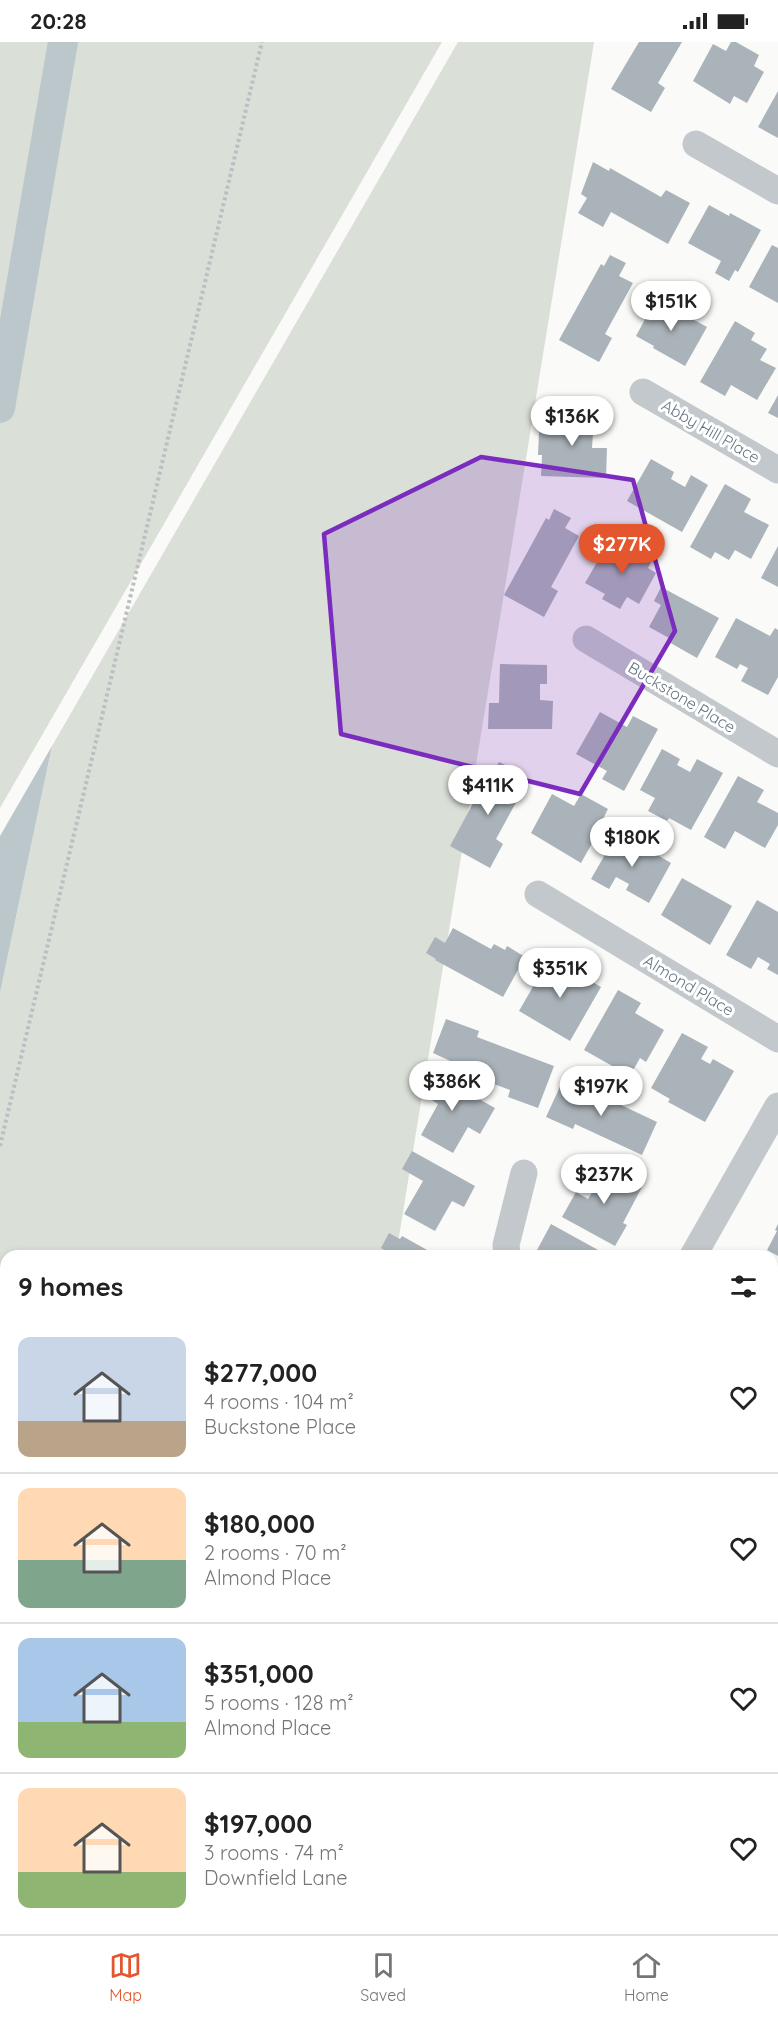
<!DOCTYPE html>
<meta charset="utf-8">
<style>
body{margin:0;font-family:Quicksand,sans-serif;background:#f6f6f6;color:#222;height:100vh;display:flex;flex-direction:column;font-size:22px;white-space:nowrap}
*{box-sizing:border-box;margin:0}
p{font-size:20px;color:#767676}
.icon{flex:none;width:33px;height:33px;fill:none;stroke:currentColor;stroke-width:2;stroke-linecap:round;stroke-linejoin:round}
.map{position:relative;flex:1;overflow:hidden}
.sheet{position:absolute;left:0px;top:1208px;width:778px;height:686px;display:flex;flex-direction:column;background:#fff;border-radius:18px 18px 0 0;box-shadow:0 3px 9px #0003}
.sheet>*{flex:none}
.price{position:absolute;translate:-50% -51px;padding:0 14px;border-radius:21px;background:#fff;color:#222;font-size:20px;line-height:39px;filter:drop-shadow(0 2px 3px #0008)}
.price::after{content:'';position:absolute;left:50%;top:36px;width:18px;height:14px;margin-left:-9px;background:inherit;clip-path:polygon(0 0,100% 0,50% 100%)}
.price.selected{background:#e4572e;color:#fff}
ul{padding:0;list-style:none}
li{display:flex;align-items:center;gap:18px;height:150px;padding:0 18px}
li+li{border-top:2px solid #e0e0e0}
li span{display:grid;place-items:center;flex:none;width:168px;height:120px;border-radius:12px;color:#555}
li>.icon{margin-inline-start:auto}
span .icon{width:72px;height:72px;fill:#fffc;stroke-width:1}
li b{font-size:26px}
h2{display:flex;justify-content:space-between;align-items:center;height:72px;padding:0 18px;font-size:26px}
.status{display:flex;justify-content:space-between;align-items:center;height:42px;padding:0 30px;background:#fff;direction:ltr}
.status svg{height:16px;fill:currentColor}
.dock{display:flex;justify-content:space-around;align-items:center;height:84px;border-top:2px solid #e0e0e0;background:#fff;font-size:16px;color:#767676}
.dock a{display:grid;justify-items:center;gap:3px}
.dock .selected{color:#e4572e}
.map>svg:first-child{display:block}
</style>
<div class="status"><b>20:28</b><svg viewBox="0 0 49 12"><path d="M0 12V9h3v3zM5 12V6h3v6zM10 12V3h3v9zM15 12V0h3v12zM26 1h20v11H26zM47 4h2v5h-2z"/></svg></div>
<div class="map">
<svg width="778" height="1892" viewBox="0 0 778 1892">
<rect width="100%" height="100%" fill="#fafaf8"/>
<g fill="#dadfd7">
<polygon points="0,0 442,0 0,766"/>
<polygon points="458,0 594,0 396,1213 6,1214 6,1887 428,1887 428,1892 0,1892 0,951 52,704"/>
</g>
<g fill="#bbc7cb">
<polygon points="52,704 0,951 0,794"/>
<polygon points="773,1698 778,1701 778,1892 442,1892 441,1887 772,1887"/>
</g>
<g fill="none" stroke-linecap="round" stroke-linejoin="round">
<polyline stroke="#bbc7cb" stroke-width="30" points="0,366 63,0"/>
</g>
<g fill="#aab3b9">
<polygon points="639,0 682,0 658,41 665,46 651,70 611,47"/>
<polygon points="731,0 736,0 759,13 754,24 764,30 747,61 734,54 730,62 693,39 713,2 726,9"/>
<polygon points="778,49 778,96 758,85"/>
<polygon points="593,120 609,129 610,126 661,155 666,148 690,161 668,202 611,170 603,185 578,171 587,156 581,152"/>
<polygon points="709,163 729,174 730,171 761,188 738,230 735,228 729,239 715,231 721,219 688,201"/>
<polygon points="772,203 778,206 778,261 749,245"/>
<polygon points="610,213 626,221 619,234 633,241 605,292 612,296 599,320 559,298 601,222 604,224"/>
<polygon points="656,257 707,285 685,324 653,306 654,304 636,294"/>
<polygon points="735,279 755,291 751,298 767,307 760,318 776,326 757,358 731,343 725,354 700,340"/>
<polygon points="778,353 778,376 768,371"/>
<polygon points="553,369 600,371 599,391 593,391 592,406 607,406 606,436 541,434 542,413 538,413 539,389 552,389"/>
<polygon points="651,417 674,430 671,437 685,445 691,433 708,443 682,490 627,459"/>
<polygon points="725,442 751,457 744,470 769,483 751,517 735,508 729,518 715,510 711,517 690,505"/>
<polygon points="554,467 571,476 565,486 579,494 551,545 558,549 544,575 504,553 546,476 549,478"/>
<polygon points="635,502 654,513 648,526 656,531 639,562 627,555 620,567 602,557 605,552 585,541 607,503 628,515"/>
<polygon points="778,504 778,545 761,536"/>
<polygon points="661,545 719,576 697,616 667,599 669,596 649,585 661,563 654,559"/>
<polygon points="736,576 770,594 775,586 778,588 778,635 768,653 741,639 748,626 740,622 737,627 715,615"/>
<polygon points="500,622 547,623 547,642 540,642 540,658 553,659 552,687 488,687 489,661 499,661"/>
<polygon points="600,670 627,685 633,674 658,687 624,749 602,737 607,729 576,712"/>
<polygon points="662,707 680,717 677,723 690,730 697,717 723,731 691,788 669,776 667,779 648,769 655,756 640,748"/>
<polygon points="499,720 515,728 510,736 525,744 496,797 503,802 490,826 450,804 492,726 495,728"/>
<polygon points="738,734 764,748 757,760 778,771 778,783 765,806 735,789 725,807 704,795"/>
<polygon points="552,752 574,764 581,752 608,767 602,779 604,780 581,821 531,791"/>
<polygon points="618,790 671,821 649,861 626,848 629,842 616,835 609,847 591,837"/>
<polygon points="682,836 732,864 710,903 661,873"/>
<polygon points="757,858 778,870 778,933 767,927 770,922 758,915 751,927 726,913"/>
<polygon points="453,886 491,907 494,902 505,908 507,904 525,915 503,955 435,918 436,917 426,911 435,895 445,901"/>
<polygon points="550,915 601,945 570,999 519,969"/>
<polygon points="618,948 641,961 635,971 664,988 646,1020 640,1016 630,1034 584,1008"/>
<polygon points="446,977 479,989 477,995 554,1024 538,1066 508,1055 510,1048 459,1029 461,1024 433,1011"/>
<polygon points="682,991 708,1005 701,1017 710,1022 713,1017 734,1029 705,1080 668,1060 670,1057 651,1046"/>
<polygon points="426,1030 431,1033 432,1031 495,1066 480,1092 468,1085 453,1111 421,1093 438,1062 416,1048"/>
<polygon points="564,1036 657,1080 642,1113 575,1082 573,1087 546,1075"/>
<polygon points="412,1109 475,1144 464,1165 452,1159 435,1189 404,1172 423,1139 402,1127"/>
<polygon points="600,1122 642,1145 623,1181 627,1183 615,1204 562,1175 576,1150 588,1157 593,1149 587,1146"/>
<polygon points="551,1182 609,1214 547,1214 537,1208"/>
<polygon points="778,1182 778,1214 767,1208 777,1189 775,1188"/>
<polygon points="389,1191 400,1197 402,1194 438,1214 391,1214 392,1212 381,1206"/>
<polygon points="772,1230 778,1233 778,1306 772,1303"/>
<polygon points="777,1374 778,1374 778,1401 772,1398 772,1381"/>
<polygon points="778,1567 778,1628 772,1625 774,1614 772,1613 772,1578"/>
</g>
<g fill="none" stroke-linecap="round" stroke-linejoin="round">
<g stroke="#bbbfc2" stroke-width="4" stroke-dasharray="3 3" stroke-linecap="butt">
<polyline points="0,1104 262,0"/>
<polyline points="0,1775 6,1812"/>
<polyline points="18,1887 19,1892"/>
</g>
<g stroke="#c3c8cc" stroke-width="27">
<polyline points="696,102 778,149"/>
<polyline points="643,350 778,428"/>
<polyline points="586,597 778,712"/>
<polyline points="538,852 778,997"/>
<polyline points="507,1214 506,1203 524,1131"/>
<polyline points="693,1214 778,1064"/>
<polyline points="772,1463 778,1466"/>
</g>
</g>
<path fill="#7b2cbf" fill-opacity="0.2" stroke="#7b2cbf" stroke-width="4.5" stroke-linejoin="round" d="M481,415L633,438L675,589L580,752L341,692L324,492Z"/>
<g text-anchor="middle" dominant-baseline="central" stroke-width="6" stroke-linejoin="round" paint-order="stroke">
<g font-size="16" fill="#657683" stroke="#fff">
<text transform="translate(711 389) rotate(30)">Abby Hill Place</text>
<text transform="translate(682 655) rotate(31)">Buckstone Place</text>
<text transform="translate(689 943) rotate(31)">Almond Place</text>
</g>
</g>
</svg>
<b class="price" style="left:671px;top:290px">$151K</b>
<b class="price" style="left:572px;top:405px">$136K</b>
<b class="price selected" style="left:622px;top:533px">$277K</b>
<b class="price" style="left:488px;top:774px">$411K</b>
<b class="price" style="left:632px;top:826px">$180K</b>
<b class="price" style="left:560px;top:957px">$351K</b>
<b class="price" style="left:452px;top:1070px">$386K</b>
<b class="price" style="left:601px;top:1075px">$197K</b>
<b class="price" style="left:604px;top:1163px">$237K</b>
<section class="sheet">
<h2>9 homes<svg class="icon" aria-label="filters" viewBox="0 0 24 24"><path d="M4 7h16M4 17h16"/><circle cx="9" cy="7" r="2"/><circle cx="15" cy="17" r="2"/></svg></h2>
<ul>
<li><span style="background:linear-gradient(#c9d6e8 70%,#b9a48a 0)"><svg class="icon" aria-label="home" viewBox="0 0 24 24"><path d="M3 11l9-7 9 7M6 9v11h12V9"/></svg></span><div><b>$277,000</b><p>4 rooms · 104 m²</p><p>Buckstone Place</p></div><svg class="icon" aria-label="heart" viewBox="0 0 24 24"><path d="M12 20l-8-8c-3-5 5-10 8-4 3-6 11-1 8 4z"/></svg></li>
<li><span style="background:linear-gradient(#ffd9b3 60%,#7fa58c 0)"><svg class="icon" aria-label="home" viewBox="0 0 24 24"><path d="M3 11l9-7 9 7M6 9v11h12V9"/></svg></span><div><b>$180,000</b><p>2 rooms · 70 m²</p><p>Almond Place</p></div><svg class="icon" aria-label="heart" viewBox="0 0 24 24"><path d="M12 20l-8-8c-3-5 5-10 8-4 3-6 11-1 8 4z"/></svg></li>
<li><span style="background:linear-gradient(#a9c7e8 70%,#8fb573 0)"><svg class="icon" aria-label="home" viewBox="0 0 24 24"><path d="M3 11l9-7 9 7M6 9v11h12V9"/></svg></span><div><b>$351,000</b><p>5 rooms · 128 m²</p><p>Almond Place</p></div><svg class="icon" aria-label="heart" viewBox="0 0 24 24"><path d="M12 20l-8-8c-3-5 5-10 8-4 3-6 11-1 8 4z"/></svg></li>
<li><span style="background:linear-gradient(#ffd9b3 70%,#8fb573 0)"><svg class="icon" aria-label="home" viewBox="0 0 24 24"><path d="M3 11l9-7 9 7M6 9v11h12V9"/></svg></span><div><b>$197,000</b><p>3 rooms · 74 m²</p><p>Downfield Lane</p></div><svg class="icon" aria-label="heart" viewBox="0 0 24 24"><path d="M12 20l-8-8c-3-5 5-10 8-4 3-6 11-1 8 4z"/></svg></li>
</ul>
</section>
</div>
<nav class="dock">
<a class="selected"><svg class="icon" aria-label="map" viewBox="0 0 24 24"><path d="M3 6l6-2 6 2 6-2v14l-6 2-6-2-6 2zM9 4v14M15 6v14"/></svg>Map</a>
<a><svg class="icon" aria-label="saved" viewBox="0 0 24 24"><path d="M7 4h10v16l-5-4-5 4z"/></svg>Saved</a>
<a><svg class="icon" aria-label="home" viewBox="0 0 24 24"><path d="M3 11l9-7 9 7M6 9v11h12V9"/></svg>Home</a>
</nav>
